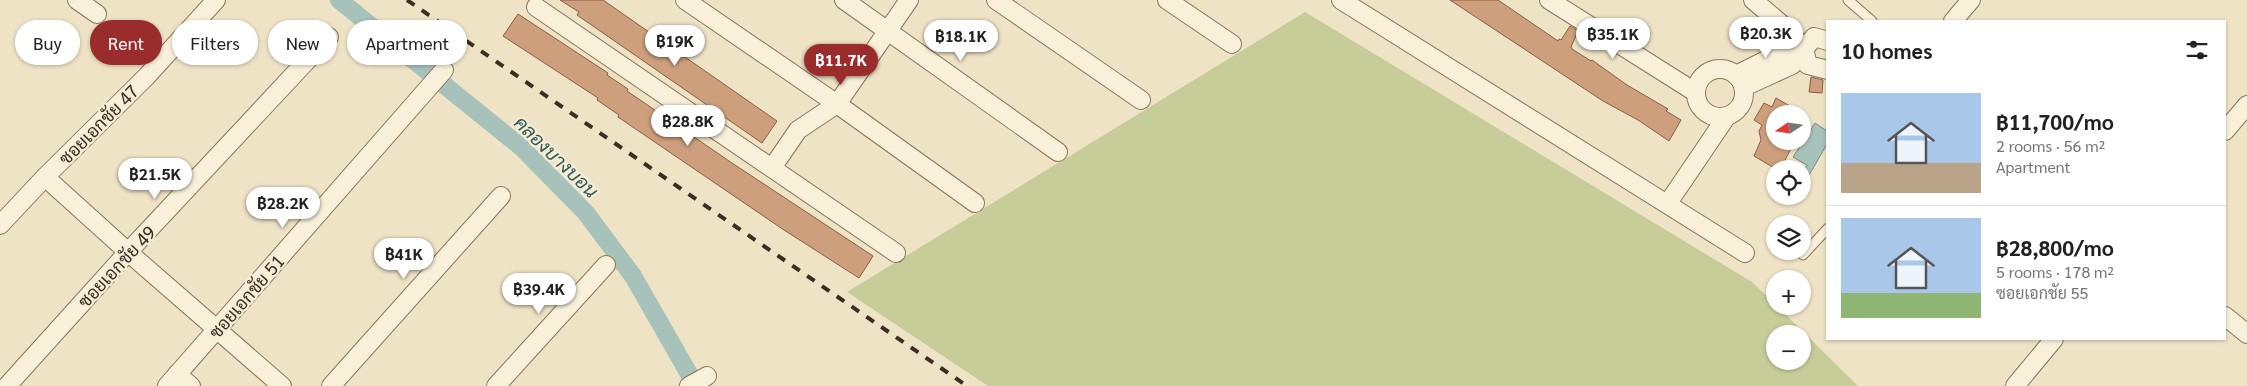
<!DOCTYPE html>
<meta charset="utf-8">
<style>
body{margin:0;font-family:Georgia,Sarabun,serif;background:#f2f2f2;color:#222;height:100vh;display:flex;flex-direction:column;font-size:19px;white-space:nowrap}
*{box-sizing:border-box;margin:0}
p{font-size:16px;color:#767676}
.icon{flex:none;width:28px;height:28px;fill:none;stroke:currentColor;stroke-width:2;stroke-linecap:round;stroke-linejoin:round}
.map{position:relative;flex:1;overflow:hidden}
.sheet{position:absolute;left:1826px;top:20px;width:400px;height:320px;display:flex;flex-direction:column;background:#fff;border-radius:0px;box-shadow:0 1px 4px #0004}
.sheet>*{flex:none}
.top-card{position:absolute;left:15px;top:20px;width:475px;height:45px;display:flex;gap:10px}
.needle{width:32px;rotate:257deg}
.buttons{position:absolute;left:1766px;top:105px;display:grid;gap:10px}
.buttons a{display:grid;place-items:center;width:45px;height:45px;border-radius:50%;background:#fff;box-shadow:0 1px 4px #0004;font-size:25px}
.price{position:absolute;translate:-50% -42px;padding:0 11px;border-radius:18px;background:#fff;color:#222;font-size:16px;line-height:32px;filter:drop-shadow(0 1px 2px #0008)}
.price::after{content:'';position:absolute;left:50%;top:30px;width:15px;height:11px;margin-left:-8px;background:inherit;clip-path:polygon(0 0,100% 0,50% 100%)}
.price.on{background:#9a2c2b;color:#fff}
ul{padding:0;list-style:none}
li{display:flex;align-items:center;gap:15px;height:125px;padding:0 15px}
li+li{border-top:1px solid #e0e0e0}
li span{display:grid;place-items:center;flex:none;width:140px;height:100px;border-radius:0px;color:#555}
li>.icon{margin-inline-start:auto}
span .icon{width:60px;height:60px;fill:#fffc;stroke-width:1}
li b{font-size:21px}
h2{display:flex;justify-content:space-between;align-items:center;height:60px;padding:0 15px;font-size:21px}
.chip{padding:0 18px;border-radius:22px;background:#fff;box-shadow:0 1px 4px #0004;font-size:18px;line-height:45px}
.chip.on{background:#9a2c2b;color:#fff}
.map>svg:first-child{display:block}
</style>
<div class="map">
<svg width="2247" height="386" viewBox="0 0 2247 386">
<rect width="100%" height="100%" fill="#efe3c6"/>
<path fill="#c6cd99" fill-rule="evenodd" d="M1305,12L1752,282L1775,304V306H1777L1858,386H988L847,292ZM1775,334H1802V361H1775Z"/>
<polygon fill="#a7c2bb" stroke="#6e9189" points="1815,123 1827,131 1827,144 1808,177 1803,173 1807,165 1793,157"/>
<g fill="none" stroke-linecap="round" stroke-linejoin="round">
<polyline stroke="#a7c2bb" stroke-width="18" points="339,0 521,147 586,213 633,276 696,386"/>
</g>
<g fill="#cd9f7c" stroke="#8a5f41">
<polygon points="560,0 603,0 777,121 762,143 577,15 579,12"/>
<polygon points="1450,0 1498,0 1558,41 1559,39 1561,40 1570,26 1578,31 1571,47 1572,49 1591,61 1592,60 1627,85 1668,109 1666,111 1681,120 1669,141 1638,120 1603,101"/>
<polygon points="518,14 608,73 607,75 628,89 627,91 732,163 873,256 859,278 784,230 618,117 619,115 597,100 598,98 503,36"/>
<polygon points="1811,77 1823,80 1822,93 1809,92"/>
<polygon points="1776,98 1804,114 1775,114 1775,141 1795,141 1785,160 1801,169 1776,169 1754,156 1761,140 1759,131 1762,125 1754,120 1764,103 1772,107"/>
</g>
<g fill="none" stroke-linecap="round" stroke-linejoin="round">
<g stroke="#8b755b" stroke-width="11">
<g id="service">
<polyline points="1848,0 1872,21"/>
<polyline points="1803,255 1828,228"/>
</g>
</g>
<g stroke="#8b755b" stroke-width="20">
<g id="minor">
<polyline points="77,0 97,14"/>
<polyline points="685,0 837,104 975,203"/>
<polyline points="844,0 1058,152"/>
<polyline points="996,0 1141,100"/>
<polyline points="1167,0 1232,44"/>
<polyline points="1341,0 1745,253"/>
<polyline points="1549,0 1695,92"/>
<polyline points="1753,0 1786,28 1804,49 1808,65 1828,70"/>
<polyline points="536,7 896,253"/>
<polyline points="1953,21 1971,0"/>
<circle cx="1720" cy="93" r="24"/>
<polyline points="1736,75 1788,49 1804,49"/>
<polyline points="1744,87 1792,65 1814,37 1828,41"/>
<polyline points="2225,131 2247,105"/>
<polyline points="772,168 798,130 837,104 909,0"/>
<polyline points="45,177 128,252 282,386"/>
<polyline points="1668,203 1727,116"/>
<polyline points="0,225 45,177 146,77 216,0"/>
<polyline points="2225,316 2247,334"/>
<polyline points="177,374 191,386"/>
<polyline points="7,386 128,252 329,37"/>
<polyline points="167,386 444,70"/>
<polyline points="331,386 501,196"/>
<polyline points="496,386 606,265"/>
<polyline points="689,386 707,376"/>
<polyline points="2015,386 2054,339"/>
</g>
</g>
<use href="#service" stroke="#f9f0da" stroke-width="9"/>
<use href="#minor" stroke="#f9f0da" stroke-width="18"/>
<polyline stroke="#3b2d1f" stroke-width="4" stroke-dasharray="9 9" stroke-linecap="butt" points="407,0 967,386"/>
</g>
<g text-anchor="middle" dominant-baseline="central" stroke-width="4.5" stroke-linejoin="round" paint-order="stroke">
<g font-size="18" fill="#3b2d1f" stroke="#f6edd6">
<text transform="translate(98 124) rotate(-45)">ซอยเอกชัย 47</text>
<text transform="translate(116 266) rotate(-47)">ซอยเอกชัย 49</text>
<text transform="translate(246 296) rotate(-49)">ซอยเอกชัย 51</text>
</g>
<g font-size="19" font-style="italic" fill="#2e5a58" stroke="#f6edd6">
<text transform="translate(557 156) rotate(44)">คลองบางบอน</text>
</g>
</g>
</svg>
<div class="buttons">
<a><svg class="needle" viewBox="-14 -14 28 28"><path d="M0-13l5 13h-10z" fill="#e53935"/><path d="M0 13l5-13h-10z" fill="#767676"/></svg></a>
<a><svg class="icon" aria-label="locate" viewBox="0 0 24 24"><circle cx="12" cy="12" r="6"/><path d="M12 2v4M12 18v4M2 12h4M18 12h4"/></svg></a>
<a><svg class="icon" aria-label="layers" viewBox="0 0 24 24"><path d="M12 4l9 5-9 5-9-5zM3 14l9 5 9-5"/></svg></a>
<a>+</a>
<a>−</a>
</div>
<b class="price" style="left:1766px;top:59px">฿20.3K</b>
<b class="price" style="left:1613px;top:60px">฿35.1K</b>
<b class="price" style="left:961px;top:62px">฿18.1K</b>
<b class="price" style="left:675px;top:67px">฿19K</b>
<b class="price on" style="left:841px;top:86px">฿11.7K</b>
<b class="price" style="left:688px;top:147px">฿28.8K</b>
<b class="price" style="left:155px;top:200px">฿21.5K</b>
<b class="price" style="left:283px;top:229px">฿28.2K</b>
<b class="price" style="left:404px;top:280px">฿41K</b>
<b class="price" style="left:539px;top:315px">฿39.4K</b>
<div class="top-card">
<a class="chip">Buy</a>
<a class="chip on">Rent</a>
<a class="chip">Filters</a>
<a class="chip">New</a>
<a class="chip">Apartment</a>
</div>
<section class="sheet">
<h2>10 homes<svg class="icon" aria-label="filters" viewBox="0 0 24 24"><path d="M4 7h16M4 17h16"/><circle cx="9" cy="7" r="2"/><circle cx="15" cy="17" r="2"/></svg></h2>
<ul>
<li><span style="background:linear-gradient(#a9c7e8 70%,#b9a48a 0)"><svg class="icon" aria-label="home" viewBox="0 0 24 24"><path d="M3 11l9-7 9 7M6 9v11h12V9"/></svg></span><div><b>฿11,700/mo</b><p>2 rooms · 56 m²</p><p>Apartment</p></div></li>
<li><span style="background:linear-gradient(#a9c7e8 75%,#8fb573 0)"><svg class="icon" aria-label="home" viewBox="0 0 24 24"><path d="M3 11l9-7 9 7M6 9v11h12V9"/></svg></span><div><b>฿28,800/mo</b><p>5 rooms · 178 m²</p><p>ซอยเอกชัย 55</p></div></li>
</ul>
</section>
</div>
